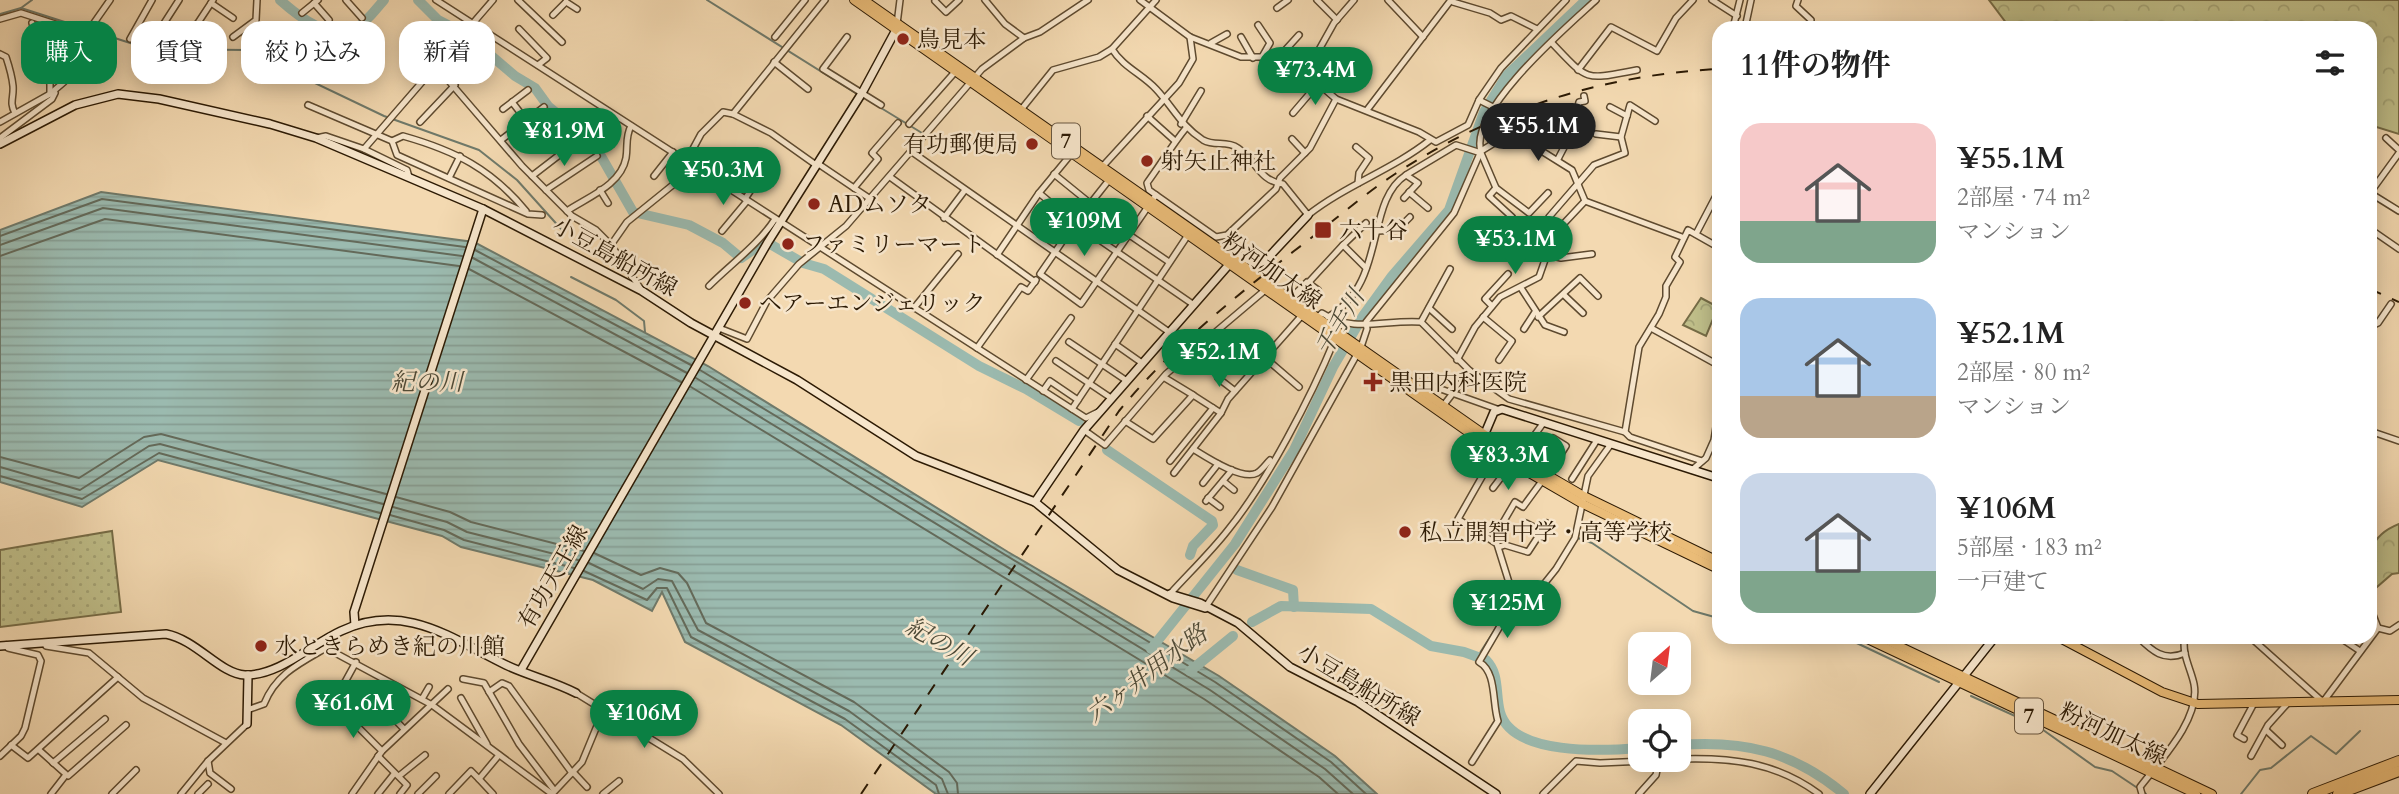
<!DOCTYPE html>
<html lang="ja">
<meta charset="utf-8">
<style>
body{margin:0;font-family:Cardo,"Noto Serif JP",serif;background:#f6f6f6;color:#222;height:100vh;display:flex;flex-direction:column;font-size:26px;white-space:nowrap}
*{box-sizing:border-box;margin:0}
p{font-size:23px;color:#767676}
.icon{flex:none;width:38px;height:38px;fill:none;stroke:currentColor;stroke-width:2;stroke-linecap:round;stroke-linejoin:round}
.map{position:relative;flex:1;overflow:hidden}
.details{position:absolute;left:1712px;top:21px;width:665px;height:623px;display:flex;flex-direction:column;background:#fff;border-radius:21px;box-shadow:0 4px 18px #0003}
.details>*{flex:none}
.top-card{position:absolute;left:21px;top:21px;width:665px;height:63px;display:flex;gap:14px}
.needle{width:46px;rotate:28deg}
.controls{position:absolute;left:1628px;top:632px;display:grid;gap:14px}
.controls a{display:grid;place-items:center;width:63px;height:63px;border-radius:14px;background:#fff;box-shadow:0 4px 18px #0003;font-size:35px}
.price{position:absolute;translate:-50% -60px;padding:0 16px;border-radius:24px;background:#0b8043;color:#fff;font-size:23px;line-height:46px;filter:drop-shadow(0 2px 4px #0008)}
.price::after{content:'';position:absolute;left:50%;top:42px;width:21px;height:16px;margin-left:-10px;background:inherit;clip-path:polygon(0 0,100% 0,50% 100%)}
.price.selected{background:#222;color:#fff}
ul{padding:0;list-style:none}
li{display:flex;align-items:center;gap:21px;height:175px;padding:0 28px}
li span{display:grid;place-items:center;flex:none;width:196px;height:140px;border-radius:21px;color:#555}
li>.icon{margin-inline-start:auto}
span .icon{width:84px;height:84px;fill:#fffc;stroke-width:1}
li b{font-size:30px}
h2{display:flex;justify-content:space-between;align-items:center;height:84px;padding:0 28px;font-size:30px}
.chip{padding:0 24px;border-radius:21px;background:#fff;box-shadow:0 4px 18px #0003;font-size:24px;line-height:63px}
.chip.selected{background:#0b8043;color:#fff}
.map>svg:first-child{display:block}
</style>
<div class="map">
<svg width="2399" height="794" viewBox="0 0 2399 794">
<defs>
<pattern id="grass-dots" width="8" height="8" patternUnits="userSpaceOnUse" patternTransform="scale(1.75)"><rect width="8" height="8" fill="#bfbe89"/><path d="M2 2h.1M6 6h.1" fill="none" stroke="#a4a375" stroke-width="1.8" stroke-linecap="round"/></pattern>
<pattern id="forest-crowns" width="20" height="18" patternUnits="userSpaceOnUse" patternTransform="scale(1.75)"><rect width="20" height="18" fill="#bfbe89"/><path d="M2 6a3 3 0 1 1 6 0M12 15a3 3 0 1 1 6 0" fill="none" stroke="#a4a375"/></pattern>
<pattern id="water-rules" width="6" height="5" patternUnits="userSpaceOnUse" patternTransform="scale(1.75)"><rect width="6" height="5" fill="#9bbaaf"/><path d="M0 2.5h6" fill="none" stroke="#869f95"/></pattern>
</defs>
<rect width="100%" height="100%" fill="#f3d9b1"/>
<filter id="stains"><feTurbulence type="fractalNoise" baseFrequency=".00286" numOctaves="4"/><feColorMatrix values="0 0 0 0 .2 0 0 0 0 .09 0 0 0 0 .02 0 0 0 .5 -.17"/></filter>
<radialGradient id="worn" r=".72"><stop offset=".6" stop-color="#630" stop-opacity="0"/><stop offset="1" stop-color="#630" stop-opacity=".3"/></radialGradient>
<polygon fill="url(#grass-dots)" stroke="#766c46" stroke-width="2" points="112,531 121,612 0,627 0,550"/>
<g fill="url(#forest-crowns)" stroke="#766c46" stroke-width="2">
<polygon points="1989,0 2399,0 2399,134 2370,125 2370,28 2010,28"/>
<polygon points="1701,298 1718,307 1706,336 1683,325"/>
<path d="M2399,524V573L2392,574L2370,593C2369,560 2364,538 2399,524Z"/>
</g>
<polygon fill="url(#water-rules)" stroke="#6f7a6b" stroke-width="2" points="101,192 474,242 708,366 1008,552 1219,676 1335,756 1377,794 936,794 841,725 685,642 662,592 652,611 593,580 461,547 442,536 158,460 82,507 0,482 0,230"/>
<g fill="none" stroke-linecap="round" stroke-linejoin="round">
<g stroke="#646a5a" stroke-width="2">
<polyline points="0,236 102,199 465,247"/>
<polyline points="0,245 103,208 462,256"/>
<polyline points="475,250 691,365"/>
<polyline points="0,256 105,219 459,266"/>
<polyline points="473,258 687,373"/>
<polyline points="469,269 681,382"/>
<polyline points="700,370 1215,682 1331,762 1366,794"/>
<polyline points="696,378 1210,690 1325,769 1353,794"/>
<polyline points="691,387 1204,699 1319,777 1338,794"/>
<polyline points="0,457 79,478 144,437 161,434 386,494"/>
<polyline points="0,467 80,490 149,446 160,444 383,504"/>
<polyline points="0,476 82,499 159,453 380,513"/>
<polyline points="396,497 450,512 471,522 584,551"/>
<polyline points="393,507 447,522 467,532 578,560"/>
<polyline points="390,515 444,530 464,540 574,568"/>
<polyline points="594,553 641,575 660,568 678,573 687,583 706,623 854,702 949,772 957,783 958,794"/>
<polyline points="589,563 643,589 658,579 672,581 698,630 849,711 942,779 948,794"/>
<polyline points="584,571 647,600 657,588 667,588 691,637 845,719 936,785 939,794"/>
</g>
<g stroke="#6f7a6b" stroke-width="2">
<polyline points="707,0 857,94"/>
<polyline points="21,8 149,49 246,50 384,116 479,150 517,180 562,230"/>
<polyline points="0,14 21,8 32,0"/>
<polyline points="863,97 922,133"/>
<polyline points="571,277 616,300 644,321 645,332"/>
<polyline points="1578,538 1592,543 1693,611 1718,618"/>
<polyline points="1512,611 1535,601 1571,549"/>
<polyline points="1756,637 1761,637"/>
<polyline points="1844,637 1939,682"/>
<polyline points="1478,656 1506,612"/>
<polyline points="1971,696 2039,727 2095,767 2112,771 2136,787"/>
<polyline points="2145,793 2146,794"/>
<polyline points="2241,794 2260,770 2271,768 2311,736 2336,754 2360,731"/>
</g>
<g stroke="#9bbaaf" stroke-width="10">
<path d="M280,0C298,16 330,42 356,28C367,22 376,9 384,0"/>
<polyline points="418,0 438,20 467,35 515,76 535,88 548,106 594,144 633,212 689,225 723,243 741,258 763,243"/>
<polyline points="770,244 803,263 824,269 979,366 1026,389 1079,421"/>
<polyline points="1107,450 1212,521 1213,525 1193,546 1190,555"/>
<polyline points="1237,570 1293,590 1294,607"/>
<path d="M1252,622L1281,606L1371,609L1431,646L1464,652L1486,660C1500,674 1495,694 1500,712C1512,756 1604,751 1640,748"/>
<polyline points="1151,649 1235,544 1294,450 1333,367 1363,316 1392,276 1449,210 1484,112 1507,75 1586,0"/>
<polyline points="1190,671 1233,636"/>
<path d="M1678,745C1744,740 1792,751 1844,794"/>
</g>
<g stroke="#5e4a2f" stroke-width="8">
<g id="street">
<polyline points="346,0 362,18"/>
<polyline points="436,0 1072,409 1086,418 1100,411"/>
<polyline points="518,0 562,42"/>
<polyline points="985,0 1005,24 1024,38"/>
<polyline points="1140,0 1190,37 1241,57 1279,57 1306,73 1336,99 1419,132 1436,142 1468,125 1479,100 1501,68 1566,0"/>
<polyline points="1317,0 1337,20"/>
<polyline points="1388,0 1423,37"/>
<polyline points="1712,0 1737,16"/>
<polyline points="1798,0 1796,6 1811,20 1809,28"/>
<polyline points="935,1 946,12 959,0"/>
<polyline points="566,2 577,9"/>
<polyline points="1453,2 1490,13 1501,20 1511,16 1537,29"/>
<polyline points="211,3 233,18"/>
<polyline points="314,3 329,20"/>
<polyline points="1277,8 1288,0"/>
<polyline points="302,13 318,0"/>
<polyline points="553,15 566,2"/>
<polyline points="0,19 21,13 86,34"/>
<polyline points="32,23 50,84 50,94"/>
<polyline points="197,24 218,38"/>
<polyline points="897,24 900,0"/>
<polyline points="1258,25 1270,43 1262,57"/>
<polyline points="1733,28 1740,0"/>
<polyline points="1745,28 1751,0"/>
<polyline points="519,29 547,58 538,65"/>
<polyline points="233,37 256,20 257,0"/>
<polyline points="775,37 805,0"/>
<polyline points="847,37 823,69 881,105"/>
<polyline points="1241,37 1253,58"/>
<polyline points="130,39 152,0"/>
<polyline points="186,41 213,0"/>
<polyline points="152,42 179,0"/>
<polyline points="1211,43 1227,34"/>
<path d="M1552,43C1589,82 1584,80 1637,70"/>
<polyline points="79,44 104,53 98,71"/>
<path d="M1112,49C1123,67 1142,74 1156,89C1173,107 1181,126 1203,140C1215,147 1226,140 1238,148C1256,160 1259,181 1283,184L1308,215C1346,185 1392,170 1430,140"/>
<path d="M0,54L6,57C9,66 12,76 13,86C14,98 9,102 15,113"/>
<polyline points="1279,57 1299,35"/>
<polyline points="774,62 808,89"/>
<polyline points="436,66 522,166 572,216 596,230 611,245 642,291"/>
<polyline points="1578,70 1611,27 1657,51 1676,18 1693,0"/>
<polyline points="1306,73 1334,23 1354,0"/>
<polyline points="1279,80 1292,65"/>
<polyline points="1479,100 1495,108"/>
<polyline points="512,102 526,120"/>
<polyline points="308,105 392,141 397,155 528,214 542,215"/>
<polyline points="1610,107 1627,116"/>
<polyline points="503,109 528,90"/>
<polyline points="1367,110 1451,0"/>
<polyline points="1020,111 1053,70 1099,57 1112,49 1156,0"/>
<polyline points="1293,113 1317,85"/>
<polyline points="733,114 771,133 816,165"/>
<polyline points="1147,116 1175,141"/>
<polyline points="0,122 50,94 64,82 75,50 110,0"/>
<polyline points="420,122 455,85"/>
<polyline points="909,124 955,72"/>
<polyline points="1181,124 1201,91"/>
<polyline points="1596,134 1621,137"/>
<polyline points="0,138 52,99 55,93"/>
<polyline points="316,138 326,136 364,149"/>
<polyline points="2386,138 2399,150"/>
<polyline points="1292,139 1305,153"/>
<polyline points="501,140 544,107"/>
<path d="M392,141L403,136C456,151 491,169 526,211"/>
<polyline points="1533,145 1546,118"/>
<polyline points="1356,147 1369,158 1359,173 1358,183"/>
<polyline points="1481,151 1504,137 1516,135 1572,170 1585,201 1682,237"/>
<polyline points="912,152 1169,332"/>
<polyline points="2399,153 2370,193 2399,211"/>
<polyline points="1558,159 1573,130 1579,102 1585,101 1584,96"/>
<polyline points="817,163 854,188"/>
<polyline points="1102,167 1179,83 1193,59 1190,37"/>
<polyline points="1054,174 1128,234 1169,262"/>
<polyline points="1406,175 1456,145 1481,153 1496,188 1529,213 1548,193"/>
<polyline points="532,176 580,139"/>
<polyline points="654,176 673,152"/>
<polyline points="409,177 407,170 364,149 493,0"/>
<polyline points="890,177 1035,282"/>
<polyline points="449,178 460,156"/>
<polyline points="1109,180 1075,223 1040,274 1081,304 1156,195 1216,237 1227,235 1276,189 1280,178 1310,148 1336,99"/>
<polyline points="1496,188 1489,196 1512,217"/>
<polyline points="546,190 597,156"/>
<polyline points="600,190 608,203"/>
<polyline points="1409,192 1428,208"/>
<polyline points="1039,193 1075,223 1194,305"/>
<path d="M1156,195L1149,190L1147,183C1161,164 1172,145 1186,128"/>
<polyline points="869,198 854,188 878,159 872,153 898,123"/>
<polyline points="745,199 766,167"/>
<path d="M567,211C588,197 621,185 626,158C628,146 625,137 631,126"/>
<polyline points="1549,217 1594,165 1625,153 1621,137 1630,105 1655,121"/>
<polyline points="944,218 965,190"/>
<polyline points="2370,229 2399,249"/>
<polyline points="722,231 747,201"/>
<polyline points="1378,231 1397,230 1410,217"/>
<polyline points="1696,234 1718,192"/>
<polyline points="611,245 627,222 674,184 701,134 723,112 733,114 825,0"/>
<polyline points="997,255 1039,193 1072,153"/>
<polyline points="1548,255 1561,258 1592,254"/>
<polyline points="1366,268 1343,245 1366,223"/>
<polyline points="1309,282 1343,245"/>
<path d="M709,286C731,264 759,244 775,219"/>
<polyline points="1521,288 1545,325 1564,332"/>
<polyline points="1564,295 1583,313"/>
<polyline points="1290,299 1307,282 1318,290"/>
<polyline points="1492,306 1485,299 1508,274"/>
<polyline points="914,308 958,254"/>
<polyline points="1429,308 1452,329"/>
<path d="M1328,317C1388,283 1364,202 1406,175L1418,183L1404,198"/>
<polyline points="1483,317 1512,341 1499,360"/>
<polyline points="1538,317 1580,278 1598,296"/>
<path d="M1317,318L1322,313C1354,334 1386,319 1421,322L1470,371L1509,399L1625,432"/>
<polyline points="1421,322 1450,269"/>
<polyline points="2370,327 2378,323 2391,304"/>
<polyline points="719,328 747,339 767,301 799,264 846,226 982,69 1024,38 1040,32 1088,0"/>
<polyline points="1651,328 1718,365"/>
<polyline points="1524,329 1535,312"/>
<polyline points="1069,342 1127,381"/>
<polyline points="1115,344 1142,363"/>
<polyline points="977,348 1021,287 1028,291 1036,280"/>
<polyline points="1264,357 1299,387"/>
<polyline points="1457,360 1475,327 1500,297 1539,277 1554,234 1585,201"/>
<polyline points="1056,361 1111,398"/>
<polyline points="1165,378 1193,395"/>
<polyline points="1218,378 1235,391"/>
<polyline points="1026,380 1071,318"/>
<polyline points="1417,388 1421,382 1497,409"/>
<polyline points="1043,391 1050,381 1078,400"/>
<polyline points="1443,406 1470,371"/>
<polyline points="1072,409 1188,235"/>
<polyline points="1125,421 1153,439 1193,395 1221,413 1228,399 1304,313"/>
<polyline points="1084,430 1105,445 1166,374 1264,291"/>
<polyline points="2370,431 2399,441"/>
<polyline points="1483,442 1483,475 1458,519 1497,544 1516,605"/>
<path d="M1193,449C1206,457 1242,481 1257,473C1262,470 1266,464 1270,460"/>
<polyline points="1518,458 1544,422"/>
<polyline points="1170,461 1213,408"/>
<polyline points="1702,461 1630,437 1625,432 1639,347 1659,314 1666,297 1666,286 1680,262 1675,257 1688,230 1718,247"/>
<polyline points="1692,470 1706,458 1714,440 1718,414"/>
<polyline points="1174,473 1221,413"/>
<polyline points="1547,476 1566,446 1553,438"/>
<polyline points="1572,479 1597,440"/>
<polyline points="1223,481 1234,490"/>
<polyline points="1203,483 1218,464"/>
<polyline points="1493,488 1512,463"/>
<polyline points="1208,498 1220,507"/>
<polyline points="1206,501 1232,470"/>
<polyline points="1526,523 1542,531"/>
<polyline points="1501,526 1515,502 1523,507 1542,481"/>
<polyline points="1499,547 1505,545 1528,552 1547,523"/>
<path d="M1170,594C1189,573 1210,553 1228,530C1267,482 1311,397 1335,339"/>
<polyline points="2370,607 2378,628"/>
<path d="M1205,608L1272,507L1361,347L1367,329L1366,322L1454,213L1481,151C1468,111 1569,25 1596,0"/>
<polyline points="2378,628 2390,631 2399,625"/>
<path d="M2138,637C2152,651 2164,662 2185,653"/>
<polyline points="2250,637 2323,702 2378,628"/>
<polyline points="2339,637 2360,651"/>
<polyline points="46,646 89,653 143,698 226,743"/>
<polyline points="463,679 484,683 519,744 554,790"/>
<polyline points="489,692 502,683 509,686 572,773"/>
<polyline points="369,693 404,729"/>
<polyline points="576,693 683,759 719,794"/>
<polyline points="461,698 487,744"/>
<polyline points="422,699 429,687"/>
<polyline points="320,704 345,682 356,662"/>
<path d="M247,710L264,704C276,674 300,663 326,648L432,705L552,794L582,762L599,721"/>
<polyline points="342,711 382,751"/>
<polyline points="2266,730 2282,745"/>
<polyline points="2244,739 2237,735 2253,705"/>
<polyline points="11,745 28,758 118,677"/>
<polyline points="39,750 68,776 126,725"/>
<polyline points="0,756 21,736 25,728 41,661 38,655 8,648 6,645"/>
<polyline points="378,756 407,785 400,794"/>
<polyline points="2251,756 2268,725 2287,704"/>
<path d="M1678,759C1730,757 1776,762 1819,794"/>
<polyline points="208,761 210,773 231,789"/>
<path d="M1472,762L1498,721C1492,703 1497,672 1479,662L1510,609L1532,599L1556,569L1575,538L1588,476L1611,444"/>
<polyline points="53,763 105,719"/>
<polyline points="573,772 587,787"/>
<polyline points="399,776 425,755"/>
<polyline points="479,779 493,794"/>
<polyline points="51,794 65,776"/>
<polyline points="112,794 136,770"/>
<polyline points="181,794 208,761 247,724"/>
<polyline points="198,794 208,784"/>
<polyline points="352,794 382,751 448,689"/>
<polyline points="378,794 394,774"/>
<polyline points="418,794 436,776"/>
<polyline points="449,794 471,771 479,779 499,755"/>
<polyline points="603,794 619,781"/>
<polyline points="1543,794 1576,761 1600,763 1668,760"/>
<polyline points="1639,794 1656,775 1659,760"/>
<path d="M2142,794L2140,787C2159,762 2201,719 2194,684C2191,669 2181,653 2185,637"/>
</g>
</g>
<g stroke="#2c1a04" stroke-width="10">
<g id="secondary">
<polyline points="0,144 75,105 118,94 159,99 270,124 316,138 483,209 642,291 691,323 797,380 916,456 1035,502 1118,570 1173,598 1205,608"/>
<polyline points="1483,438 1494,412 1502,409 1718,478"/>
<polyline points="1035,502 1084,430 1233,260 1240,256 1257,264 1265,261 1308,215"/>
<polyline points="1170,594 1200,603 1238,623 1290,667 1358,702 1496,794"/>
<polyline points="355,625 354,612 483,209"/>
<path d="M0,646L166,634C197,640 220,674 245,675C279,676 312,644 341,631C405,601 452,639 506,665C529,676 553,681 576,693"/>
<polyline points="521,670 768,242 862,93 897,28"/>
<polyline points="247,724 248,675"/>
<polyline points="1870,794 1995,637"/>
</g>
</g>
<g stroke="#2c1a04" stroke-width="10">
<g id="primary">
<polyline points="854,0 1512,463 1581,503 1718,569"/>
<polyline points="864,0 1518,458 1582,495 1718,561"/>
<polyline points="1863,637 2196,794"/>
<polyline points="1880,637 2212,794"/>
<polyline points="2058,637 2162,692 2198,704 2399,700"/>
</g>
</g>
<g stroke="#2c1a04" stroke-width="12">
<g id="highway">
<polyline points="2313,794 2399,761"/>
<polyline points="2338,794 2399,771"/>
</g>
</g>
<use href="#street" stroke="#f7e6cc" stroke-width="5"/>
<use href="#secondary" stroke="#f7e6cc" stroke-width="7"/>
<use href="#primary" stroke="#eabc78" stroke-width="8"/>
<use href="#highway" stroke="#eabc78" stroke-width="10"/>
<g stroke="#2c1a04" stroke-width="2" stroke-dasharray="12 12" stroke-linecap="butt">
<polyline points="2370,289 2399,302"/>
<path d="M861,794L1119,411C1170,349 1231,300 1294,251C1328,226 1360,197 1395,174C1493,110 1602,75 1718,69"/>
</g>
</g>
<g fill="#8f2418" stroke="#f7e6cc" stroke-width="2.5">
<circle cx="903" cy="39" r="7"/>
<circle cx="1032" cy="144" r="7"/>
<circle cx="1147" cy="161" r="7"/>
<circle cx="814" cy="204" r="7"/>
<rect x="1314" y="221" width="18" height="18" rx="3.5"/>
<circle cx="788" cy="244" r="7"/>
<circle cx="745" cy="303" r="7"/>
<path d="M1369.5 371.5h7v7h7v7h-7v7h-7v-7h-7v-7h7z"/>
<circle cx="1405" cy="532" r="7"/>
<circle cx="261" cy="646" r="7"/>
</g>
<g text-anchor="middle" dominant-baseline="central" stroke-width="5" stroke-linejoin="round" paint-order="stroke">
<g fill="#f7e6cc" stroke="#695740" stroke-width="2">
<rect x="1052" y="123.5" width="28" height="35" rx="5"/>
<rect x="2015" y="698.5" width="28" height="35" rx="5"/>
</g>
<g font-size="21" font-weight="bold" fill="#2c1a04">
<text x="1066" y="141">7</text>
<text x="2029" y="716">7</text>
</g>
<g font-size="23" fill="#2c1a04" stroke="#f7e6cc" text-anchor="start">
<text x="917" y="39">鳥見本</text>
<text x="1018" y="144" text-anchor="end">有功郵便局</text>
<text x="1161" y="161">射矢止神社</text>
<text x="828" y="204">ADムソタ</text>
<text x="1339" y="230">六十谷</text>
<text x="802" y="244">ファミリーマート</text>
<text x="759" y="303">ヘアーエンジェリック</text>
<text x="1389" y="382">黒田内科医院</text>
<text x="1419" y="532">私立開智中学・高等学校</text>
<text x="275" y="646">水ときらめき紀の川館</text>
</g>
<g font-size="23" fill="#2c1a04" stroke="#f7e6cc">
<text transform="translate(615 257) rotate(29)">小豆島船所線</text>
<text transform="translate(1272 271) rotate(35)">粉河加太線</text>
<text transform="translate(553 577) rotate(-60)">有功天王線</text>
<text transform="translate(1359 685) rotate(31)">小豆島船所線</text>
<text transform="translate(2113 734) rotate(25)">粉河加太線</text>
</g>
<g font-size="24" font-style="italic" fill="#4d4a37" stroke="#f7e6cc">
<text transform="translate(1340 323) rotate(-59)">千手川</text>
<text x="427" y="382">紀の川</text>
<text transform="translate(939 642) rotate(29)">紀の川</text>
<text transform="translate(1147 674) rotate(-37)">六ヶ井用水路</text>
</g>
</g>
<rect width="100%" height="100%" filter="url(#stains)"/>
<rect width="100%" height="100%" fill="url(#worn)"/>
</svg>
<div class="controls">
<a><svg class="needle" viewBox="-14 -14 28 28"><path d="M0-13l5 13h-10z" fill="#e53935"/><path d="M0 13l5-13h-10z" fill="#767676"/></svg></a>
<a><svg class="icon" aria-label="locate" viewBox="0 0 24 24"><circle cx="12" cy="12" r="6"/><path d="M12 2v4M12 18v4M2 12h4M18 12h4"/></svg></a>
</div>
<b class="price" style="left:1315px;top:107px">¥73.4M</b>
<b class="price selected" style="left:1538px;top:163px">¥55.1M</b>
<b class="price" style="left:564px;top:168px">¥81.9M</b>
<b class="price" style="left:723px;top:207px">¥50.3M</b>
<b class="price" style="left:1084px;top:258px">¥109M</b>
<b class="price" style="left:1515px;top:276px">¥53.1M</b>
<b class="price" style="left:1219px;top:389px">¥52.1M</b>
<b class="price" style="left:1508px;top:492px">¥83.3M</b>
<b class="price" style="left:1507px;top:640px">¥125M</b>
<b class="price" style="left:353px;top:740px">¥61.6M</b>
<b class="price" style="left:644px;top:750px">¥106M</b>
<div class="top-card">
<a class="chip selected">購入</a>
<a class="chip">賃貸</a>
<a class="chip">絞り込み</a>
<a class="chip">新着</a>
</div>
<section class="details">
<h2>11件の物件<svg class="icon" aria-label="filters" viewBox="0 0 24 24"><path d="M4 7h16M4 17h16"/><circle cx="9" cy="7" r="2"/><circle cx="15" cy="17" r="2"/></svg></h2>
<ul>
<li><span style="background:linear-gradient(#f6c9c9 70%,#7fa58c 0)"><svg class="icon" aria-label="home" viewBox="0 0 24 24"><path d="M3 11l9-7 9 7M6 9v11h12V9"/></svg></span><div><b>¥55.1M</b><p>2部屋 · 74 m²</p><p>マンション</p></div></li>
<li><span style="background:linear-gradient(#a9c7e8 70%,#b9a48a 0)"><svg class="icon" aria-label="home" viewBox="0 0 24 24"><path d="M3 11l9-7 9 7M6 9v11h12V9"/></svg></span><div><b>¥52.1M</b><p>2部屋 · 80 m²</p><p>マンション</p></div></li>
<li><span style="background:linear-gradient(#c9d6e8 70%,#7fa58c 0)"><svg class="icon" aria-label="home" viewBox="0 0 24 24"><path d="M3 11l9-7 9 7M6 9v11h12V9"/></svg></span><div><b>¥106M</b><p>5部屋 · 183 m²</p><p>一戸建て</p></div></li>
</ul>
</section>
</div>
